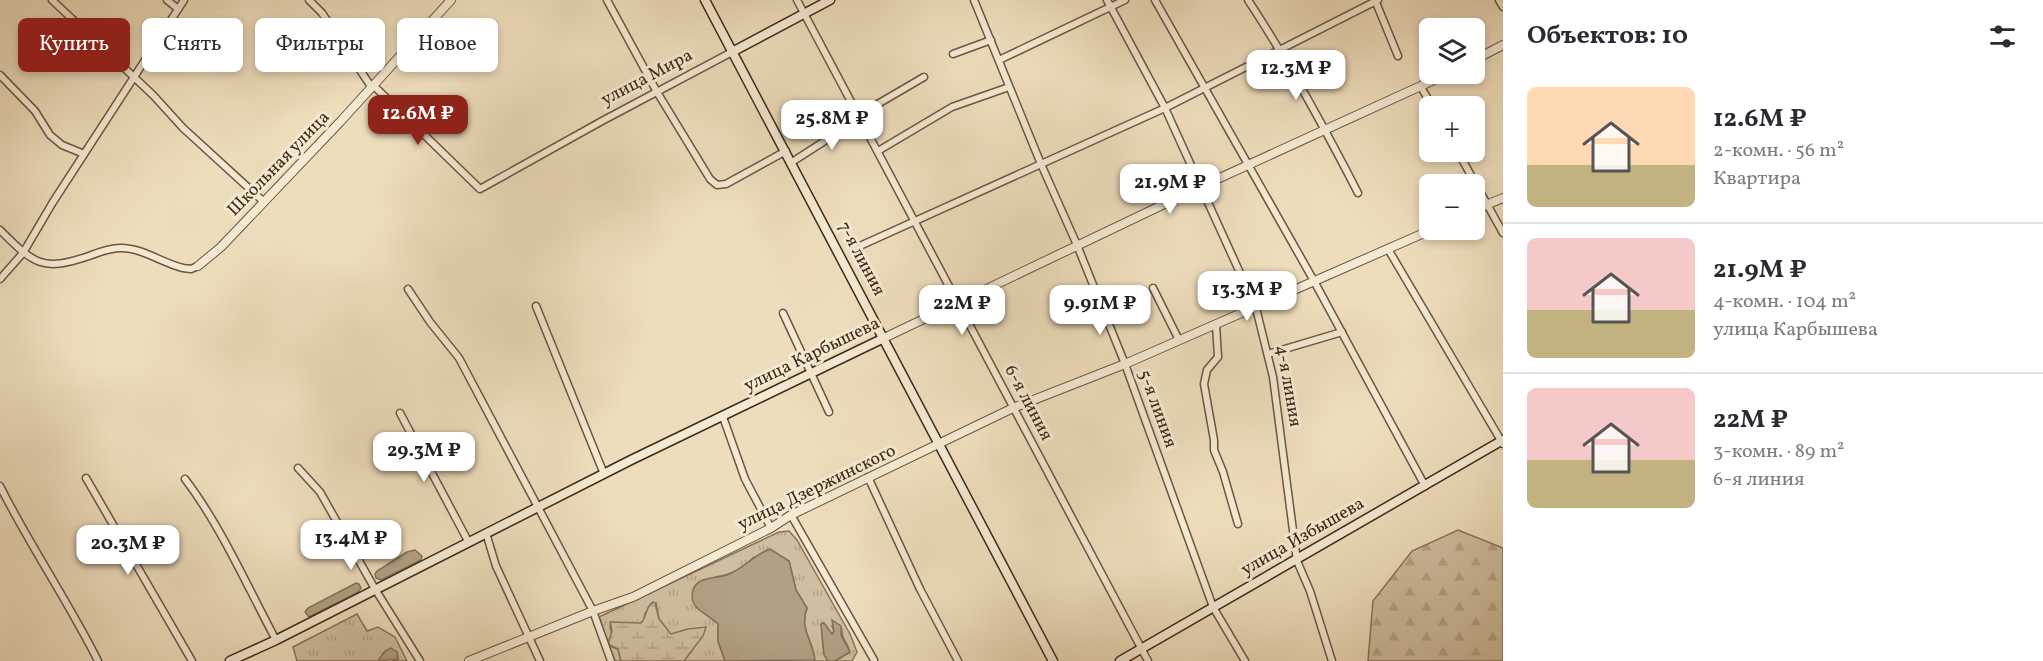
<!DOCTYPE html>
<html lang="ru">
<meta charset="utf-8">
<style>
body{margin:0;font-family:Vollkorn,serif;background:#f2f2f3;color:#2b2b33;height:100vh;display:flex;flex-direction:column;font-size:22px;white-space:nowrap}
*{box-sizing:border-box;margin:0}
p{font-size:20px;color:#7c7c81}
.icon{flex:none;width:33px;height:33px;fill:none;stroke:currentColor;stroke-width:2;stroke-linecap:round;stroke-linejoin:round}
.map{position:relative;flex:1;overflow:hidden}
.side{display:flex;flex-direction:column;background:#fff;width:540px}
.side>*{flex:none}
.guide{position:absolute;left:18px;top:18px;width:570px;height:54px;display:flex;gap:12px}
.tools{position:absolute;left:1419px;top:18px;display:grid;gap:12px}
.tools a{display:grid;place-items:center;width:66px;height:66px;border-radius:9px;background:#fff;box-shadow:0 3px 9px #0003;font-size:30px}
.price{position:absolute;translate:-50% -51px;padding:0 14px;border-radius:12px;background:#fff;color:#222;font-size:20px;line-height:39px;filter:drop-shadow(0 2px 3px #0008)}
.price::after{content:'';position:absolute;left:50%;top:36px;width:18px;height:14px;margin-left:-9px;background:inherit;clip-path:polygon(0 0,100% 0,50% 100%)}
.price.current{background:#8f2418;color:#fff}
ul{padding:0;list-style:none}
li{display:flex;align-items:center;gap:18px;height:150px;padding:0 24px}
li+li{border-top:2px solid #e1e1e2}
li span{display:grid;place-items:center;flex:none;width:168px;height:120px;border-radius:9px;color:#555}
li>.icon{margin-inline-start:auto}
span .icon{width:72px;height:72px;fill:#fffc;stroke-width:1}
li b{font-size:26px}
h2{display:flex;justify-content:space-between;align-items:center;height:72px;padding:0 24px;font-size:26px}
.tag{padding:0 21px;border-radius:9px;background:#fff;box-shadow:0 3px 9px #0003;font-size:21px;line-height:54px}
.tag.current{background:#8f2418;color:#fff}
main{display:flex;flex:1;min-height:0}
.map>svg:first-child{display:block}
</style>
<main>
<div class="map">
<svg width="1503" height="661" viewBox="0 0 1503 661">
<defs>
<pattern id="grass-tufts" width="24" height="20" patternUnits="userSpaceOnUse" patternTransform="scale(1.5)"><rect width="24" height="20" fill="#d0bea0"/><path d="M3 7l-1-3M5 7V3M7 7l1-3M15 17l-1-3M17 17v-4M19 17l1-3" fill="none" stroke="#b4a389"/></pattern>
<pattern id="forest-firs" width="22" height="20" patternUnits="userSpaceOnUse" patternTransform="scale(1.5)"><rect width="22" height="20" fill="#d0bea0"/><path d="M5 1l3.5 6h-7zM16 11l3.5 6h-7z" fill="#b4a389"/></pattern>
<pattern id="wetland-marsh" width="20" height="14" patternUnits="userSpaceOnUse" patternTransform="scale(1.5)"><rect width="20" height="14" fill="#d0bea0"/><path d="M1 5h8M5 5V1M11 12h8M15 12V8" fill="none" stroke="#b4a389"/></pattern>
</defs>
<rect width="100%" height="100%" fill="#eeddbc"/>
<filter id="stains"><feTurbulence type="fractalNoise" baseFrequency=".00333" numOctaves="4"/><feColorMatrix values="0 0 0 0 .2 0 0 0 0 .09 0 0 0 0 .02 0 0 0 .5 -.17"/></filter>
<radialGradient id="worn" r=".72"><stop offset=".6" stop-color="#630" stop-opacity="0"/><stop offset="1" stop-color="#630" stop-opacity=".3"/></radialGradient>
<g fill="url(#grass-tufts)" stroke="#88745a" stroke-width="1.5">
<path d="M789,531L797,540L850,634L857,652L852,661H835L850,652C848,643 841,639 842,629L832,626L834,631L832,635L824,623C821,633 822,652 828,661H814C816,642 798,634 807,608L796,590L789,561L754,557C742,568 732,575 715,577L696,607L718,624V641L725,661H684L693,649L688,629L671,635L659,619L656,603L645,613L644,620L641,623L610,626L612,636L608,641L612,647L618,649L621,661H613L608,651L599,617L779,532Z"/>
<polygon points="357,614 367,631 378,627 395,637 407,661 392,661 398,659 397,652 378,661 381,661 297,661 293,647"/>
</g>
<polygon fill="url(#forest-firs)" stroke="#88745a" stroke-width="1.5" points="1458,530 1503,548 1503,661 1368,661 1373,601 1412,551"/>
<path fill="url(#wetland-marsh)" stroke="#88745a" stroke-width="1.5" d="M653,602L655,603L659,619L671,634L688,629L706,627L703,636L684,661H621L618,649L608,644L612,631L610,622L641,623C647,617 645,607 653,602Z"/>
<polygon fill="#d0bea0" stroke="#88745a" stroke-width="1.5" points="284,36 289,50 265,58 260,44"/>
<g fill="#b2a083" stroke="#847057" stroke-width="1.5">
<path d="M770,549L789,561L796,590L807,608C799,628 813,641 815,660L725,661L718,641V624C710,615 694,611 692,598C692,592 694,585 699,582C707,577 718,578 727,575C744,569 753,555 770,549Z"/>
<polygon points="415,550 422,556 421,560 381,580 376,578 375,574 377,571 407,552"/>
<polygon points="356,583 359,584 361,588 357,593 309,617 305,612 308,608"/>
<polygon points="832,620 841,626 841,635 850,652 835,661 828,661 824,655 821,624 824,623 832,634 834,631"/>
<polygon points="391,648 397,652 398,659 378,661 385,651"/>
</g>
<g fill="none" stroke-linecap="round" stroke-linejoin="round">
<g stroke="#6b563f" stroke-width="9">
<g id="minor">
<polyline points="52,0 153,95 183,128 264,202"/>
<polyline points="167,0 178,9"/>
<polyline points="309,0 322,13 372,88"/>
<polyline points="607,0 657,92 710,179 717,185 726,184 786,151"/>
<polyline points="797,0 1148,661"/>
<polyline points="974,0 1041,164 1077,245 1125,364 1213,607 1245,661"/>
<polyline points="1107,0 1165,108 1256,308 1273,377 1297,561 1310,591 1332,661"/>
<polyline points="1155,0 1314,281 1425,486"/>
<path d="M1248,0C1289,62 1324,127 1358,193"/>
<polyline points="1375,0 1398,56"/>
<polyline points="1499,0 1503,7"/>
<polyline points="953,54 991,40"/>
<polyline points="999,60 1125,0"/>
<polyline points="0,75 35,111 50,135 62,145 84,154"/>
<polyline points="374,86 480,189 602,121 732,52"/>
<polyline points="1421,87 1432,106"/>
<polyline points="856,113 876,105 924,77"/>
<polyline points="878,151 952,107 1009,87"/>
<polyline points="1458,152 1503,233"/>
<polyline points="792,162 859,119"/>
<path d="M0,230C34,264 42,272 89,256C99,252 110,248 121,248C143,248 162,263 183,268L191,269L198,266"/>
<polyline points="862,245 1165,108 1378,0"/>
<polyline points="1388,249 1503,444"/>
<polyline points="0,279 23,253 53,202 184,0"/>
<polyline points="1153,288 1179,340"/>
<polyline points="408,289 430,322 459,358 593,611 611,661"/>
<polyline points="536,306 604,474"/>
<polyline points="783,313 829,412"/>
<polyline points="1216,325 1218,357 1207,370 1204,384 1214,440 1214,450 1223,472 1238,524"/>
<polyline points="1268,354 1342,332"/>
<polyline points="400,413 468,541"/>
<polyline points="723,417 745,479 771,528"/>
<polyline points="298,468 320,492 375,589 420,661"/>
<polyline points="868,477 920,589 958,661"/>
<polyline points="86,478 192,661"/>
<path d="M185,479C221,526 248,588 276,640"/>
<path d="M0,486C30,546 68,601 98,661"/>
<polyline points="791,515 874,660"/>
<polyline points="486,533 496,566 540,661"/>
</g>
</g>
<g stroke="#6b563f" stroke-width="10">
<g id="tertiary">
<polyline points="1474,60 1503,45"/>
<polyline points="1474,210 1503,198"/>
<polyline points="198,266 221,247 340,122 451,0"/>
<polyline points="884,338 1200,187 1447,74"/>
<polyline points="469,661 593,611 633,597 771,528 791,515 1013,408 1125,364 1431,230"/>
</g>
</g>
<g stroke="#3f2915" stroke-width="11">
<g id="secondary">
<polyline points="705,0 1053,661"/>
<polyline points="732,52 830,0"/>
<polyline points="230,661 276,640 631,460 884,338"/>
<polyline points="1120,661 1503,440"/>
</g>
</g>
<use href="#minor" stroke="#f4e9d3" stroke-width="6"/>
<use href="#tertiary" stroke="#f4e9d3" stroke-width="8"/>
<use href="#secondary" stroke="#f4e9d3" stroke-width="8"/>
</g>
<g text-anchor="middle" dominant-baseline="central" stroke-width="6" stroke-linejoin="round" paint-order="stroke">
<g font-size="18" fill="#3f2915" stroke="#f4e9d3">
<text transform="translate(647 78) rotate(-28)">улица Мира</text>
<text transform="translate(279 164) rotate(-46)">Школьная улица</text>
<text transform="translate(861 259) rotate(62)">7-я линия</text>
<text transform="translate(812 355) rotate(-26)">улица Карбышева</text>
<text transform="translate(1288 386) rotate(80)">4-я линия</text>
<text transform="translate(1028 403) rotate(62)">6-я линия</text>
<text transform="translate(1157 409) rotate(70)">5-я линия</text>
<text transform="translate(817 488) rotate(-26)">улица Дзержинского</text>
<text transform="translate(1303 537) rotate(-30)">улица Избышева</text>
</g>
</g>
<rect width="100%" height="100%" filter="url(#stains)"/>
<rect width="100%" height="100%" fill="url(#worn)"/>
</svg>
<div class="tools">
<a><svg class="icon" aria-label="layers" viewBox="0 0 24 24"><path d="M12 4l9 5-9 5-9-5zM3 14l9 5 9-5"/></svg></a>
<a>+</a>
<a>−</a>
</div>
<b class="price" style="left:1296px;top:101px">12.3M ₽</b>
<b class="price current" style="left:418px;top:146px">12.6M ₽</b>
<b class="price" style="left:832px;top:151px">25.8M ₽</b>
<b class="price" style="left:1170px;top:215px">21.9M ₽</b>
<b class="price" style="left:1247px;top:322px">13.3M ₽</b>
<b class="price" style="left:962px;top:336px">22M ₽</b>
<b class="price" style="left:1100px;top:336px">9.91M ₽</b>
<b class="price" style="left:424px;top:483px">29.3M ₽</b>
<b class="price" style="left:351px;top:571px">13.4M ₽</b>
<b class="price" style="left:128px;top:576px">20.3M ₽</b>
<div class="guide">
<a class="tag current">Купить</a>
<a class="tag">Снять</a>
<a class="tag">Фильтры</a>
<a class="tag">Новое</a>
</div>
</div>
<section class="side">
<h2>Объектов: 10<svg class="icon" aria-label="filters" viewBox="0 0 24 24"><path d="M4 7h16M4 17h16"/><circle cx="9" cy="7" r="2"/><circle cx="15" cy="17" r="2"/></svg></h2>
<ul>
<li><span style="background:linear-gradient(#ffd9b3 65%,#c2b280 0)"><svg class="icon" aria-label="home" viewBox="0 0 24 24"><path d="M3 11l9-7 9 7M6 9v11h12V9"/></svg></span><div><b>12.6M ₽</b><p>2-комн. · 56 m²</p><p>Квартира</p></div></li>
<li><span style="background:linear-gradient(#f6c9c9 60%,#c2b280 0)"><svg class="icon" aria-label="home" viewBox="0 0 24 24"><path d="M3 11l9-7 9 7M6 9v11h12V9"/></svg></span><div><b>21.9M ₽</b><p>4-комн. · 104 m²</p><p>улица Карбышева</p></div></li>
<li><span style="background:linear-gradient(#f6c9c9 60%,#c2b280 0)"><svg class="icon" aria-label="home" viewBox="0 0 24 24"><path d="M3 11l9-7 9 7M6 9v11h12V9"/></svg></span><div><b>22M ₽</b><p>3-комн. · 89 m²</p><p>6-я линия</p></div></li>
</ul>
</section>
</main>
